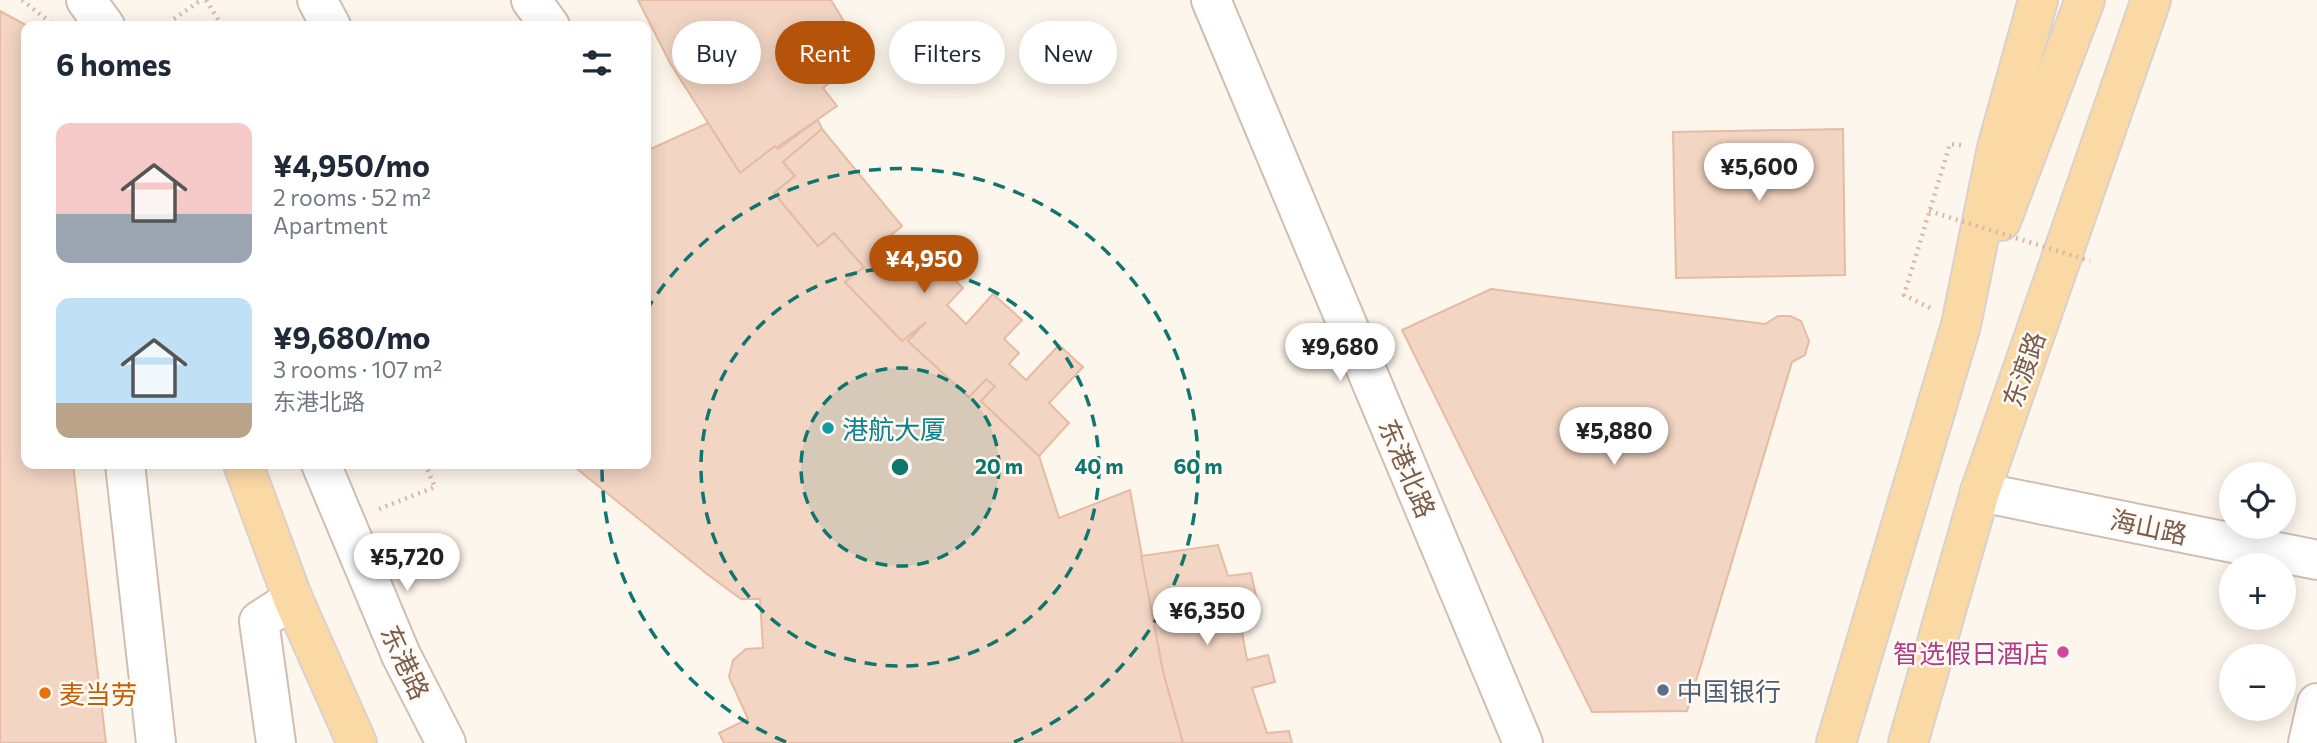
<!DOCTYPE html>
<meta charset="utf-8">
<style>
body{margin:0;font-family:Commissioner,"Noto Sans SC",sans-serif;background:#f2f2f3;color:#1f2937;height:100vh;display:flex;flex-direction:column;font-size:26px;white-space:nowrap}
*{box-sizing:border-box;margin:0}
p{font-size:23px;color:#747a83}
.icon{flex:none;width:38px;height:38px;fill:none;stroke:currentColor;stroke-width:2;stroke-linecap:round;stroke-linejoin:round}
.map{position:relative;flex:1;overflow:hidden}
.panel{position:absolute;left:21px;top:21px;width:630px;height:448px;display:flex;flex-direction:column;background:#fff;border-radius:14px;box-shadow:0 4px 18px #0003}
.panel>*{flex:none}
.hud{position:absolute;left:672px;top:21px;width:665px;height:63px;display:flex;gap:14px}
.controls{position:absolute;left:2219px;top:462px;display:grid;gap:14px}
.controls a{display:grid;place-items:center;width:77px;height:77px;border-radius:50%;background:#fff;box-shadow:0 4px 18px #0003;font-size:35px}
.price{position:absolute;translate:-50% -60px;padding:0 16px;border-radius:24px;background:#fff;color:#222;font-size:23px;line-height:46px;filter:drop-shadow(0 2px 4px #0008)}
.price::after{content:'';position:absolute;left:50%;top:42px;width:21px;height:16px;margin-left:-10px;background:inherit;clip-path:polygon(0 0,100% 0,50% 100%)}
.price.current{background:#b45309;color:#fff}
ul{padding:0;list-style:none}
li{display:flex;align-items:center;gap:21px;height:175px;padding:0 35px}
li span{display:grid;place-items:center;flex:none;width:196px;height:140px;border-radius:14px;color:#555}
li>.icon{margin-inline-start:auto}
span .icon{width:84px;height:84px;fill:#fffc;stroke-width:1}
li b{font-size:30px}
h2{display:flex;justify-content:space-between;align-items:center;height:84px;padding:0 35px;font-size:30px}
.tag{padding:0 24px;border-radius:32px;background:#fff;box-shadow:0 4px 18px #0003;font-size:24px;line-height:63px}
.tag.current{background:#b45309;color:#fff}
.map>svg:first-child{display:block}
</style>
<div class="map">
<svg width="2317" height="743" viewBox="0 0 2317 743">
<rect width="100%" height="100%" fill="#fdf6ec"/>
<g fill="#f3d5c3" stroke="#e6bba3" stroke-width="2">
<polygon points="638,0 831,0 864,55 823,88 837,106 740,173 670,63"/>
<polygon points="0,11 28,26 26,464 73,464 106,743 0,743"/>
<polygon points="818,120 822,129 783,162 795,176 774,193 818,246 834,233 864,267 845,282 902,341 926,322 908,341 969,397 986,379 995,386 981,401 1039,456 1059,518 1130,490 1163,671 1183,743 724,743 719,733 748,719 729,677 733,660 746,649 763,648 760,599 741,599 707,574 571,464 646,464 646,175 650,171 646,164 646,151 708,123 740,173 775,146 778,149"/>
<polygon points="822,129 902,226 879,245 902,272 935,238 964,265 952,277 963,288 947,305 966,324 993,294 1022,320 1004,339 1019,353 1009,364 1026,380 1059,345 1083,367 1049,403 1069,423 1039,456 981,401 995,386 986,379 969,397 908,341 926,322 902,341 845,282 864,267 834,233 818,246 774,193 795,176 783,162"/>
<polygon points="1843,129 1845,275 1676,278 1673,132"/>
<polygon points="1491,289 1765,324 1778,316 1790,316 1801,321 1809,341 1805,355 1792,362 1687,711 1592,712 1402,330"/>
<polygon points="1218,545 1228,576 1251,573 1257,600 1237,604 1247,660 1268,655 1275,682 1252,688 1267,733 1289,731 1292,743 1183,743 1163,671 1141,556"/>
</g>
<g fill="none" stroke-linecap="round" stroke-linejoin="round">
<g stroke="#d1beb0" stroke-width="42">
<g id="minor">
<polyline points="86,0 105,26"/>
<polyline points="317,0 331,26"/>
<polyline points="531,0 550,26"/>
<polyline points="1211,0 1523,743"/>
<polyline points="125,464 156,743"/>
<polyline points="321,464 401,655 446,743"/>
<polyline points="1980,492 2317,560"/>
<polyline points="276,743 259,621 293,599"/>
<polyline points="2308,743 2317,703"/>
</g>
</g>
<g stroke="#dad1cd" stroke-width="42">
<g id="major">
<polyline points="2001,221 2085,0"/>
<polyline points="243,464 293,599 357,743"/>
<polyline points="1836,743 1961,325 1997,148 2038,0"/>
<polyline points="1908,743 1980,492 2151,0"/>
</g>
</g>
<g stroke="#d9b8a5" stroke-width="4.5" stroke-dasharray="2 5" stroke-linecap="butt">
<polyline points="22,0 55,26"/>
<polyline points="206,0 222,26"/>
<polyline points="174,19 201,0"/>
<polyline points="1930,308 1904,295 1950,144 1961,145"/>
<polyline points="379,509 435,487 425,464"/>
</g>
<use href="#minor" stroke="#fff" stroke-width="38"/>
<use href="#major" stroke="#fbd9a5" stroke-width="38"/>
<polyline stroke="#d9b8a5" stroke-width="4.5" stroke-dasharray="2 5" stroke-linecap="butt" points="1929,211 2090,261"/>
</g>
<circle cx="900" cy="467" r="99" fill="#0f766e" fill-opacity=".12"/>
<g fill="none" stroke="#0f766e" stroke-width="3.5" stroke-dasharray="12 9">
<circle cx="900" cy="467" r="99"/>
<circle cx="900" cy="467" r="199"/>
<path d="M786 742A298 298 0 0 1 602 464M646 311A298 298 0 1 1 1014 742"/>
</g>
<circle fill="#0f9aa8" stroke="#fffaf3" stroke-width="2.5" cx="828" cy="428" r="7"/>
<circle fill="#d1479c" stroke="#fffaf3" stroke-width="2.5" cx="2063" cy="652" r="7"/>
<circle fill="#5c6f8a" stroke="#fffaf3" stroke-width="2.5" cx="1663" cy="690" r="7"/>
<circle fill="#e8710a" stroke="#fffaf3" stroke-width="2.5" cx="45" cy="693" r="7"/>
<g text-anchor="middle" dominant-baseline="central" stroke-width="5" stroke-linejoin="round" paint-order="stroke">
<g font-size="26" fill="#7a5c4d" stroke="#fffaf3">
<text transform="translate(2023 369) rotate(-71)">东渡路</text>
<text transform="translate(1408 468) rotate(67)">东港北路</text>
<text transform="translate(2149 526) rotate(12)">海山路</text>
<text transform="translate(406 662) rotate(65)">东港路</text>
</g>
<g font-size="26" fill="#0d838f" stroke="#fffaf3" text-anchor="start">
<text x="842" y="428">港航大厦</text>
</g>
<g font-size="26" fill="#b23c85" stroke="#fffaf3" text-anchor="end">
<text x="2049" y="652">智选假日酒店</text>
</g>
<g font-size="26" fill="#4e5e75" stroke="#fffaf3" text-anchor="start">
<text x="1677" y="690">中国银行</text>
</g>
<g font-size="26" fill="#c56008" stroke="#fffaf3" text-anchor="start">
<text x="59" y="693">麦当劳</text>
</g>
</g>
<circle cx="900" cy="467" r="10" fill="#0f766e" stroke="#fffaf3" stroke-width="3.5"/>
<g font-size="21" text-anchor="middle" font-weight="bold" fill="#0f766e" stroke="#fffaf3" stroke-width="5" stroke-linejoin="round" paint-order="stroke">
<text x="999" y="474">20 m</text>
<text x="1099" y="474">40 m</text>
<text x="1198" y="474">60 m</text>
</g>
</svg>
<div class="controls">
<a><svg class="icon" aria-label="locate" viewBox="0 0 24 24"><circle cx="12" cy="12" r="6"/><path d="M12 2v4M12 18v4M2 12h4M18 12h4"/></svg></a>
<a>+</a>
<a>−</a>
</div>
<b class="price" style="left:1759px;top:203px">¥5,600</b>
<b class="price current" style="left:924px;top:295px">¥4,950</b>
<b class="price" style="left:1340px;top:383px">¥9,680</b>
<b class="price" style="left:1614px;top:467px">¥5,880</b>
<b class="price" style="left:407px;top:593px">¥5,720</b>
<b class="price" style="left:1207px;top:647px">¥6,350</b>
<div class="hud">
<a class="tag">Buy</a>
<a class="tag current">Rent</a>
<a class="tag">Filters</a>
<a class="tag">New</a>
</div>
<section class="panel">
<h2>6 homes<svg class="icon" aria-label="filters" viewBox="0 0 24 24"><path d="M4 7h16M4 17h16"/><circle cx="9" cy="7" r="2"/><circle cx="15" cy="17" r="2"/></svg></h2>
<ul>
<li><span style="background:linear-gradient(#f6c9c9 65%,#9aa5b1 0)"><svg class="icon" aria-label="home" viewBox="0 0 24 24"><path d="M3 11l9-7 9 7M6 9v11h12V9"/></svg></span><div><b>¥4,950/mo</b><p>2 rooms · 52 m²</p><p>Apartment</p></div></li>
<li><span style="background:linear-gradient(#bfe0f5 75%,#b9a48a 0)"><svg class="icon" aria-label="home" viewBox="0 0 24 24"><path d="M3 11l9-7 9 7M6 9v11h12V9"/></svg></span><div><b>¥9,680/mo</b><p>3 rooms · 107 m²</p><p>东港北路</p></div></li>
</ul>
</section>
</div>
